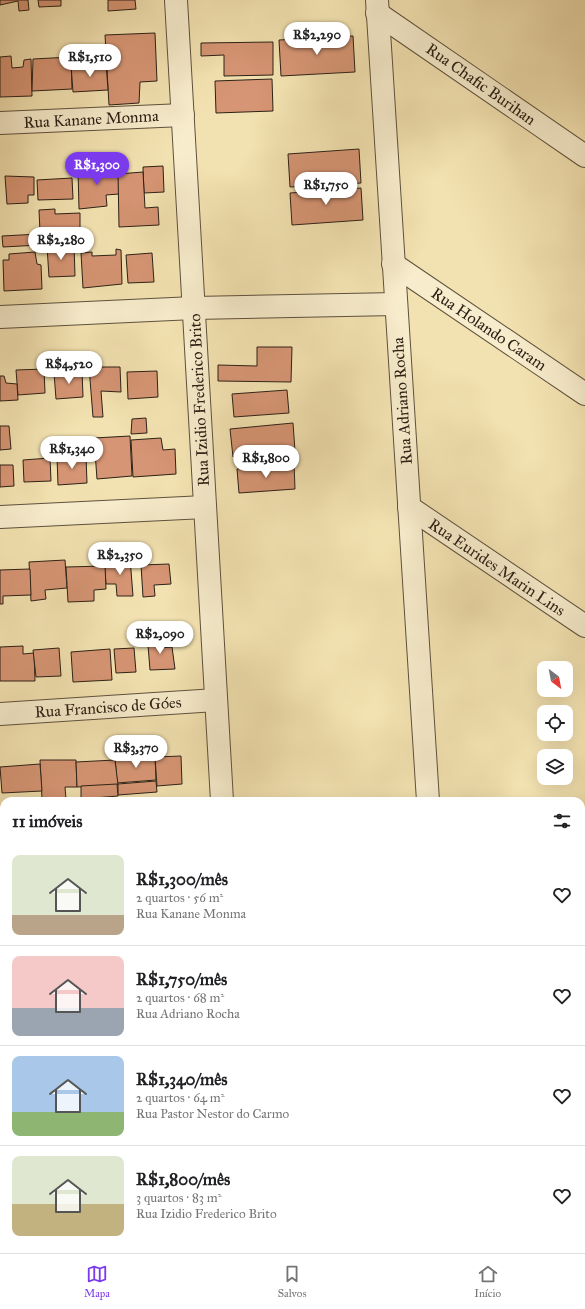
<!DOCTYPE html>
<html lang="pt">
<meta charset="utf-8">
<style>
body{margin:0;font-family:"IM FELL Great Primer",serif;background:#f2f2f2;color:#202124;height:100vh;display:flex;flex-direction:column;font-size:15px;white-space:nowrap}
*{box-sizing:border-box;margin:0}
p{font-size:13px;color:#757577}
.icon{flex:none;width:22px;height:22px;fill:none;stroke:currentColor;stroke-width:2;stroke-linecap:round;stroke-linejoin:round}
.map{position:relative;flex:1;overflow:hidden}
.drawer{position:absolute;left:0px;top:797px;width:585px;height:456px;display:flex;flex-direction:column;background:#fff;border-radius:12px 12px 0 0;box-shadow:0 4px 16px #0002}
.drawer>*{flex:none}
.needle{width:26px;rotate:148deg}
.controls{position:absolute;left:537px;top:661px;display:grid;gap:8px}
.controls a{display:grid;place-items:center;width:36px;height:36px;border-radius:8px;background:#fff;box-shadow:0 4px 16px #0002;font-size:20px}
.price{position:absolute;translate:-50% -34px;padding:0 9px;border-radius:14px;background:#fff;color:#222;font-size:13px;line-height:26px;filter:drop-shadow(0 1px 2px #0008)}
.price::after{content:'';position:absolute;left:50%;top:24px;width:12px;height:9px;margin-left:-6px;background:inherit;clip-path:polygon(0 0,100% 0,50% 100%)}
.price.current{background:#7c3aed;color:#fff}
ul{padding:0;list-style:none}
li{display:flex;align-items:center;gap:12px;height:100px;padding:0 12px}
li+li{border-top:1px solid #e0e0e0}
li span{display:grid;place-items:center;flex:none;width:112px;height:80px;border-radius:8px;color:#555}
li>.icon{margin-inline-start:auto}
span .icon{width:48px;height:48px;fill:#fffc;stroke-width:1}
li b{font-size:17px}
h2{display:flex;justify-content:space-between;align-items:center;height:48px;padding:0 12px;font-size:17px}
.menu{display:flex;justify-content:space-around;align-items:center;height:56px;border-top:1px solid #e0e0e0;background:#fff;font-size:11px;color:#757577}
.menu a{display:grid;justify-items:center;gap:2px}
.menu .current{color:#7c3aed}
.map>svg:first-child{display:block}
</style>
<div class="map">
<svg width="585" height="1253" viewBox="0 0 585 1253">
<rect width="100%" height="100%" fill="#f3e2b1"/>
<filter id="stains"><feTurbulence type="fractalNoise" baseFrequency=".005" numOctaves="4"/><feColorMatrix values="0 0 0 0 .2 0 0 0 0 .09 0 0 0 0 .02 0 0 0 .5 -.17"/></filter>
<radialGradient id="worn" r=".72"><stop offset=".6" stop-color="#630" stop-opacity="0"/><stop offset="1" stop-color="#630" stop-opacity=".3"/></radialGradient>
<g fill="#d69574" stroke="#2c2116">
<polygon points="0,0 28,0 29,10 19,11 18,1 0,5"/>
<polygon points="38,0 61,0 61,6 39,7"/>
<polygon points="108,0 135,0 136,9 108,11"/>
<polygon points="155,33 157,81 140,82 139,103 109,105 105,35"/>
<polygon points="353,36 355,72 281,76 279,40"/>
<polygon points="273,42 273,75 224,76 224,55 201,56 201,43"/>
<polygon points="11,56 12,68 23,67 24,60 31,59 32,96 0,97 0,57"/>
<polygon points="71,57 72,89 32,91 33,59"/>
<polygon points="106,63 108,90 73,92 71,65"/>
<polygon points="272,79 273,111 216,113 215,81"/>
<polygon points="359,149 361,183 290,187 288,154"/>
<polygon points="118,165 119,194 106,195 107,206 79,209 78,170"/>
<polygon points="163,166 164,192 144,193 143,167"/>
<polygon points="143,172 145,208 158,207 159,225 119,227 118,174"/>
<polygon points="5,176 34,177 34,195 28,195 28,203 7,204"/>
<polygon points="72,178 73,199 38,200 37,180"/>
<polygon points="361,188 363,220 292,225 290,193"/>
<polygon points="55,209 55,214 80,213 80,230 40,232 39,210"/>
<polygon points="40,234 40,245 3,247 2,236"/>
<polygon points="74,245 75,276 49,277 47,246"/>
<polygon points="116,249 121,250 122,284 83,288 81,253 92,252 92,256 116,255"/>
<polygon points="35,252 37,264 41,265 42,289 4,291 3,260 9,260 9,254"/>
<polygon points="152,253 154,282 128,283 126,255"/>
<polygon points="257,347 292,347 291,382 218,381 218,365 257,366"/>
<polygon points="89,367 120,367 121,392 101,391 103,417 93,417"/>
<polygon points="44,369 45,393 18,395 16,370"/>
<polygon points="82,371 83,397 56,399 54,373"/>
<polygon points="157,371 158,397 128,399 127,372"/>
<polygon points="0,376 4,376 6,383 17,384 18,400 0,401"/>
<polygon points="287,390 289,413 234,417 232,394"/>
<polygon points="146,418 147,433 131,434 132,419"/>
<polygon points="293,423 295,451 233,457 230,429"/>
<polygon points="0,426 9,426 11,449 0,450"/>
<polygon points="130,436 132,476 97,479 94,438"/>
<polygon points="161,438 163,450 175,449 176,474 133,477 131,440"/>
<polygon points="86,456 87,483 58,485 57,457"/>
<polygon points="50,458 51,481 24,482 23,460"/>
<polygon points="294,464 295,489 239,493 237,469"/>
<polygon points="0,465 13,465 14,486 0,487"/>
<polygon points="130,558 133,596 117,596 116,584 106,584 104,560"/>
<polygon points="65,560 67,588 45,590 46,599 31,601 29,562"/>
<polygon points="169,564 171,584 154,585 155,596 143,597 141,565"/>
<polygon points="105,566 106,589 94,590 94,601 68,602 66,567"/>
<polygon points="30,569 31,595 3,596 3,604 0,604 0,570"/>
<polygon points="147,633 156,633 156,648 172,647 175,669 150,670"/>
<polygon points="23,646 23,654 34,653 35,681 0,681 0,647"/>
<polygon points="59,648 61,676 36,677 33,650"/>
<polygon points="134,648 136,672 116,673 114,649"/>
<polygon points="110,649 112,680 73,682 71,652"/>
<polygon points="155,755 156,780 117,783 115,757"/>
<polygon points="181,756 182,784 157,786 155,757"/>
<polygon points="40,760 76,760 77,787 65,787 66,799 42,799"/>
<polygon points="115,760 118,785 77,787 76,762"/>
<polygon points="40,764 42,791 2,793 0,767"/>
<polygon points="156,781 157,792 118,795 118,784"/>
<polygon points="117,784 118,796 81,799 81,786"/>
<rect x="0" y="852" width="4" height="29"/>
<polygon points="0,960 3,960 4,982 0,982"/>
<rect x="0" y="1044" width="4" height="24"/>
<polygon points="0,1151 4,1151 4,1191 0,1192"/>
<polygon points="0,1238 4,1238 4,1249 18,1249 18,1253 0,1253"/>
<rect x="25" y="1249" width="33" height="4"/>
<rect x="67" y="1249" width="38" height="4"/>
<rect x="105" y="1249" width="30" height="4"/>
<polygon points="141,1249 180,1249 180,1251 141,1253"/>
</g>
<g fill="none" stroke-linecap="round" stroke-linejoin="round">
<g stroke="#5e513d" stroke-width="24">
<g id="minor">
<polyline points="176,0 222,801"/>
<polyline points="377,0 428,801"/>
<polyline points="377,13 585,156"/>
<polyline points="0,123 183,115"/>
<polyline points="393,264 585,394"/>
<polyline points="0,317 194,308 396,304"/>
<polyline points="409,507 585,626"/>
<polyline points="0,517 205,507"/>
<polyline points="0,714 216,700"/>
<polyline points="0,915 4,915"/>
<polyline points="0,1109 4,1109"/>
<polyline points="581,1225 585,1226"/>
<polyline points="246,1249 247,1253"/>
</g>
</g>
<use href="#minor" stroke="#f7eccc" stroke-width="22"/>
</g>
<g text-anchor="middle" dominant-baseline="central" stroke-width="3" stroke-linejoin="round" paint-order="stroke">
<g font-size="16" fill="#2c2116" stroke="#f7eccc">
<text transform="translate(481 84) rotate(35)">Rua Chafic Burihan</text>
<text transform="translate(91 119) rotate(-3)">Rua Kanane Monma</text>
<text transform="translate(489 329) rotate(34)">Rua Holando Caram</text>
<text transform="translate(199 400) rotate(-93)">Rua Izidio Frederico Brito</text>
<text transform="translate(402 401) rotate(-94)">Rua Adriano Rocha</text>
<text transform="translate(497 567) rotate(34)">Rua Eurides Marin Lins</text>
<text transform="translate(108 707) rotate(-4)">Rua Francisco de Góes</text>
</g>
</g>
<rect width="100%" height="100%" filter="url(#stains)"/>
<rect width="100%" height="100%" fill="url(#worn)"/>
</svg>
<div class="controls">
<a><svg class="needle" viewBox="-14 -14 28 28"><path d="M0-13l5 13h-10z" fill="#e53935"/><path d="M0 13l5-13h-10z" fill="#757577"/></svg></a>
<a><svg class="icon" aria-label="locate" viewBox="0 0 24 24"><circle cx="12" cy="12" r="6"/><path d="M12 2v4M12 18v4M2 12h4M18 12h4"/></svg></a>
<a><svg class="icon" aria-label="layers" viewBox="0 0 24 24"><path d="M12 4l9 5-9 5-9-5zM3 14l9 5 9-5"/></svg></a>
</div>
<b class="price" style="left:317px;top:56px">R$2,290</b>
<b class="price" style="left:90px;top:78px">R$1,510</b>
<b class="price current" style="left:97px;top:186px">R$1,300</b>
<b class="price" style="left:326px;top:206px">R$1,750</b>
<b class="price" style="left:61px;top:261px">R$2,280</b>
<b class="price" style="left:69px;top:385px">R$4,520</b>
<b class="price" style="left:72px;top:470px">R$1,340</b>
<b class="price" style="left:266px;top:479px">R$1,800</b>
<b class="price" style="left:120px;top:576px">R$2,350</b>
<b class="price" style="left:160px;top:655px">R$2,090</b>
<b class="price" style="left:136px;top:769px">R$3,370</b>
<section class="drawer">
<h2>11 imóveis<svg class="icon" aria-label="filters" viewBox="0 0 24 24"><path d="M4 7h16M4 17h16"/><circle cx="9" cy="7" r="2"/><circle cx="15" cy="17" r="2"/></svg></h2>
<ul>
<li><span style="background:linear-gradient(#dfe7d0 75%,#b9a48a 0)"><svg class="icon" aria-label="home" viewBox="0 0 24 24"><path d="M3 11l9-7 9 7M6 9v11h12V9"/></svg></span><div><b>R$1,300/mês</b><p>2 quartos · 56 m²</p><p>Rua Kanane Monma</p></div><svg class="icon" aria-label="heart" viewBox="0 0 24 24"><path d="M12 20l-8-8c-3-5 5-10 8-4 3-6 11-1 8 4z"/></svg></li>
<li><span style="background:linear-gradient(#f6c9c9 65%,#9aa5b1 0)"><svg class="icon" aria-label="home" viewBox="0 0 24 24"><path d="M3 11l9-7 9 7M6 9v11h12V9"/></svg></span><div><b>R$1,750/mês</b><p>2 quartos · 68 m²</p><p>Rua Adriano Rocha</p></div><svg class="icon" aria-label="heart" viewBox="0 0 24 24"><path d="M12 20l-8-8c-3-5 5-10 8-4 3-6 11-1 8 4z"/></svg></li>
<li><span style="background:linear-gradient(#a9c7e8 70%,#8fb573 0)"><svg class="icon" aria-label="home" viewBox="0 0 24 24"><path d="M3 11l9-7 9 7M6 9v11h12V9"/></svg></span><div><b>R$1,340/mês</b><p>2 quartos · 64 m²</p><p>Rua Pastor Nestor do Carmo</p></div><svg class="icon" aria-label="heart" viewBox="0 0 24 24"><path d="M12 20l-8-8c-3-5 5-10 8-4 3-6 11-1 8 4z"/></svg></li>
<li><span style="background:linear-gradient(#dfe7d0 60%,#c2b280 0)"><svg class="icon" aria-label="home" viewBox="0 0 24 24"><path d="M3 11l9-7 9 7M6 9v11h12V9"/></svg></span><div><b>R$1,800/mês</b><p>3 quartos · 83 m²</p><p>Rua Izidio Frederico Brito</p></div><svg class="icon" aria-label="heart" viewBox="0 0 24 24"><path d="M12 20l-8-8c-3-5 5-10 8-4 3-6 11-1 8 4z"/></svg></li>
</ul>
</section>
</div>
<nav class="menu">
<a class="current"><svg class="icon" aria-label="map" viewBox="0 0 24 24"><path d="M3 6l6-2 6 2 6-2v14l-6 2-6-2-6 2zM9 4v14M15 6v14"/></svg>Mapa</a>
<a><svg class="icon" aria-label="saved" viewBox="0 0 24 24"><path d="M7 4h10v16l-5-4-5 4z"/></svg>Salvos</a>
<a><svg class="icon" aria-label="home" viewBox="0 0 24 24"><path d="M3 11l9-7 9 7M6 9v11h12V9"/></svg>Início</a>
</nav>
